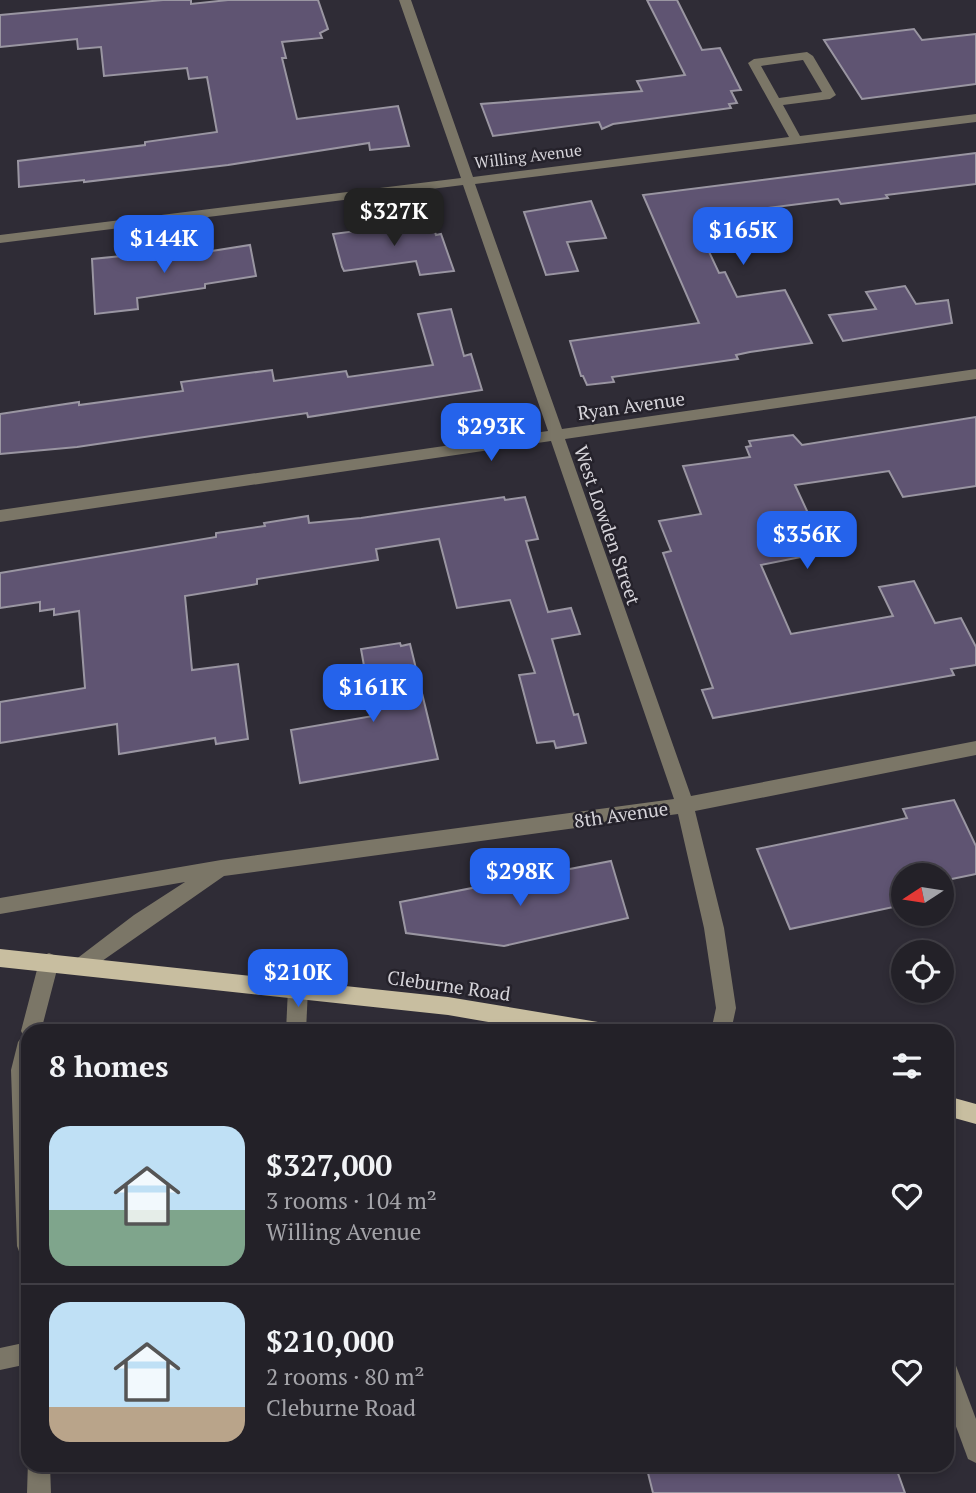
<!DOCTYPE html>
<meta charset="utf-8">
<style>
body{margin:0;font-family:"PT Serif",serif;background:#2f2e34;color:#f1f3f6;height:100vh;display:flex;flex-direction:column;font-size:26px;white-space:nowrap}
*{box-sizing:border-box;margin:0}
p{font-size:23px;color:#a3a3a8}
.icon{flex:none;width:38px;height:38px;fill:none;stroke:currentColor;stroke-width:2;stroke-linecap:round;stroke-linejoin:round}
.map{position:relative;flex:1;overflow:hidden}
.drawer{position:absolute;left:21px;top:1024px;width:933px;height:448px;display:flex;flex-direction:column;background:#232128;border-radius:21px;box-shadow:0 4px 10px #0003,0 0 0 2px #403e45}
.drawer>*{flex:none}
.needle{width:46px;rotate:258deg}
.controls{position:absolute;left:891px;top:863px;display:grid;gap:14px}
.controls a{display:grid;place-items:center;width:63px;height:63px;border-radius:50%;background:#232128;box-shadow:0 4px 10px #0003,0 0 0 2px #403e45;font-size:35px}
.price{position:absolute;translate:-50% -60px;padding:0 16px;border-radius:14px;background:#2563eb;color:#fff;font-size:23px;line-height:46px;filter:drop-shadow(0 2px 4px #0008)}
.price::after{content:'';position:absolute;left:50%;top:42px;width:21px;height:16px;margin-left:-10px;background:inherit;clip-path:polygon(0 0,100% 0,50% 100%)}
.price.on{background:#222;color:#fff}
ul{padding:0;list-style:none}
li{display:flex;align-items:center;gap:21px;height:175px;padding:0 28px}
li+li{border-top:2px solid #403e45}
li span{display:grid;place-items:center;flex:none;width:196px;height:140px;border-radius:21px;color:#555}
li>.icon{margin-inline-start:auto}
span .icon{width:84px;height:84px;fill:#fffc;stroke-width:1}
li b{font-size:30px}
h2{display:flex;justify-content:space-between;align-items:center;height:84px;padding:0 28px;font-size:30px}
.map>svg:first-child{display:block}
</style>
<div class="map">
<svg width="976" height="1493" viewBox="0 0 976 1493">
<rect width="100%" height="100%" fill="#2f2c36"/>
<g fill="#5f5472" stroke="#9a96a2" stroke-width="2">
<polygon points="163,0 191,0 191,4 228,0 318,0 328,29 320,33 322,38 282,42 286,58 282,58 297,119 398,106 409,146 370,150 369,143 228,165 84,182 84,180 19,187 18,161 145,145 145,142 217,132 207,77 189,79 187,68 104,76 101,47 78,49 77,39 0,47 0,15"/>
<polygon points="647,0 677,0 702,50 720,48 741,90 731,91 737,103 729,104 731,108 613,124 602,129 599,122 493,136 481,104 642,91 637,81 685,75"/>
<polygon points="914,29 922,40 976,34 976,84 862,99 824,40"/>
<polygon points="976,153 976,184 886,195 888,198 841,204 838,199 744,211 746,216 696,224 719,273 725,272 737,297 785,290 812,343 750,352 736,355 738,359 612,377 614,382 587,385 583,376 581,376 570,341 699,323 643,195"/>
<polygon points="591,201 606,238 567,242 578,271 546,275 524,212"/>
<polygon points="431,221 436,235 441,234 454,271 420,275 416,261 344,271 342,267 333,234"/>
<polygon points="250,245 256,276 205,284 205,288 137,298 138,309 95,314 92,259 193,249 193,252 199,253"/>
<polygon points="905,286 916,304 948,300 952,323 843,341 829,315 876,309 866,292"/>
<polygon points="451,309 464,356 471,354 482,390 308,417 307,413 77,447 0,454 0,414 79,402 79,405 183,391 181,382 272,370 274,381 346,371 348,377 433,365 418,314"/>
<polygon points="976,417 976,486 903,497 889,471 795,485 826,552 761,565 791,634 893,616 879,587 914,581 935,623 961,618 976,647 976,665 951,669 954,675 713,718 702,690 713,688 663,553 671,551 659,521 701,514 683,466 750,457 746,447 751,446 749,441 793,435 802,445"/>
<polygon points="504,497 505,500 525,497 538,539 526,541 548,612 571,608 580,634 552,639 574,715 578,714 586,743 556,748 554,741 537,743 519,675 535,673 510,600 457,608 439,539 376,549 378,560 257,579 257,584 185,596 192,670 238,664 248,739 216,744 215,738 119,754 117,724 0,743 0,702 85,688 79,611 54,615 54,609 40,611 40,602 0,608 0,573 216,537 216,533 265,526 264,523 308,516 309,523 361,518"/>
<polygon points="400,643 401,646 410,644 438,759 300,783 291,730 373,716 361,649"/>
<polygon points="954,800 976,846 976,874 942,881 942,875 903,875 903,905 790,929 757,849 907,818 903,809"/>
<polygon points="611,861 628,918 504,946 406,933 400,902"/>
<polygon points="646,1465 895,1465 905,1493 653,1493"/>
</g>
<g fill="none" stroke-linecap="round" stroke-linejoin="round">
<g fill="#7b7667" fill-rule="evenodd">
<path d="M399,0H411L473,177L789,137L748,63L754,59L807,52L813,56L836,95L830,99L783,105L800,136L976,114V122L475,184L562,429L976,369V379L565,439L691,796L976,741V755L695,811L724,928L736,1008L731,1031H711L716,1008L704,928L678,814L224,876L82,975L75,972L72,966L75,960L134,915L185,882L0,914V898L221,860L674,799L551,441L0,522V510L548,431L463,185L0,243V235L461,178ZM803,60L822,92L779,98L761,66Z"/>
<polygon points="49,953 56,956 59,962 41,1031 28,1031 28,1257 20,1254 17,1246 11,1070 18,1042 23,1035 21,1031 39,962 42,956"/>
<polygon points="298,980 305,983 308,989 306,1031 286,1031 288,989 291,983"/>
<polygon points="28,1342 28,1364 0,1370 0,1348"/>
<polygon points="947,1360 955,1363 976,1419 976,1463 968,1459 947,1402"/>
<polygon points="28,1461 28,1465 50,1465 51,1493 27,1493"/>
</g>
<g fill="#c8bea0" fill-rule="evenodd">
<polygon points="0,949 448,997 598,1022 605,1024 608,1031 541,1031 448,1015 0,967"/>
<polygon points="947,1096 976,1104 976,1124 947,1116"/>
</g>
</g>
<g text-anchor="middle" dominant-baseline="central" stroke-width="5" stroke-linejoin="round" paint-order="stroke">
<g font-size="16" fill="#d6d4da" stroke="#25222b">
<text transform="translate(528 156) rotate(-7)">Willing Avenue</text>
</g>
<g font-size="19" fill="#d6d4da" stroke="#25222b">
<text transform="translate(631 405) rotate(-8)">Ryan Avenue</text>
<text transform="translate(608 525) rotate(71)">West Lowden Street</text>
<text transform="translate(621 814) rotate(-8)">8th Avenue</text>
<text transform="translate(449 985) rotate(8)">Cleburne Road</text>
</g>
</g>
</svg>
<div class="controls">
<a><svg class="needle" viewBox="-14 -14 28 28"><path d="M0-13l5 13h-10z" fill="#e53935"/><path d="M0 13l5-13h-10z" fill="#a3a3a8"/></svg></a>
<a><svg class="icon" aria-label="locate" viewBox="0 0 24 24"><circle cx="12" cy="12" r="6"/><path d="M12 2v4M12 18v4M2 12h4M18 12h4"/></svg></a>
</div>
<b class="price on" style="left:394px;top:248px">$327K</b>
<b class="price" style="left:743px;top:267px">$165K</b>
<b class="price" style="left:164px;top:275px">$144K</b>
<b class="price" style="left:491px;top:463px">$293K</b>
<b class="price" style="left:807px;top:571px">$356K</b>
<b class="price" style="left:373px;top:724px">$161K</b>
<b class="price" style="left:520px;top:908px">$298K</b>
<b class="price" style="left:298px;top:1009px">$210K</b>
<section class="drawer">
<h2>8 homes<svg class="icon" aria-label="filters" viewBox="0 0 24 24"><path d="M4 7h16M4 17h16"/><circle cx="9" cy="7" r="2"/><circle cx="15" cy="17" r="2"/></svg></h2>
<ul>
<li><span style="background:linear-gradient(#bfe0f5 60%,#7fa58c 0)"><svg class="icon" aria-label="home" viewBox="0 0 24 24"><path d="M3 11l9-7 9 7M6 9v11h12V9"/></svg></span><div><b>$327,000</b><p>3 rooms · 104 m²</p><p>Willing Avenue</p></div><svg class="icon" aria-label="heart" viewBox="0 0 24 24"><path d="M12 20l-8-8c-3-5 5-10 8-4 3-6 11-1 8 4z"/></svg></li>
<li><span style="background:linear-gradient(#bfe0f5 75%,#b9a48a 0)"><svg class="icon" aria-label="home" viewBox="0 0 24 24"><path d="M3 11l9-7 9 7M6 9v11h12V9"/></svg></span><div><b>$210,000</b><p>2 rooms · 80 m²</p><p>Cleburne Road</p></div><svg class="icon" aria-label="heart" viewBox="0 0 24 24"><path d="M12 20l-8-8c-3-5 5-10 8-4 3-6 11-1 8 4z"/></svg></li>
</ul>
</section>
</div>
